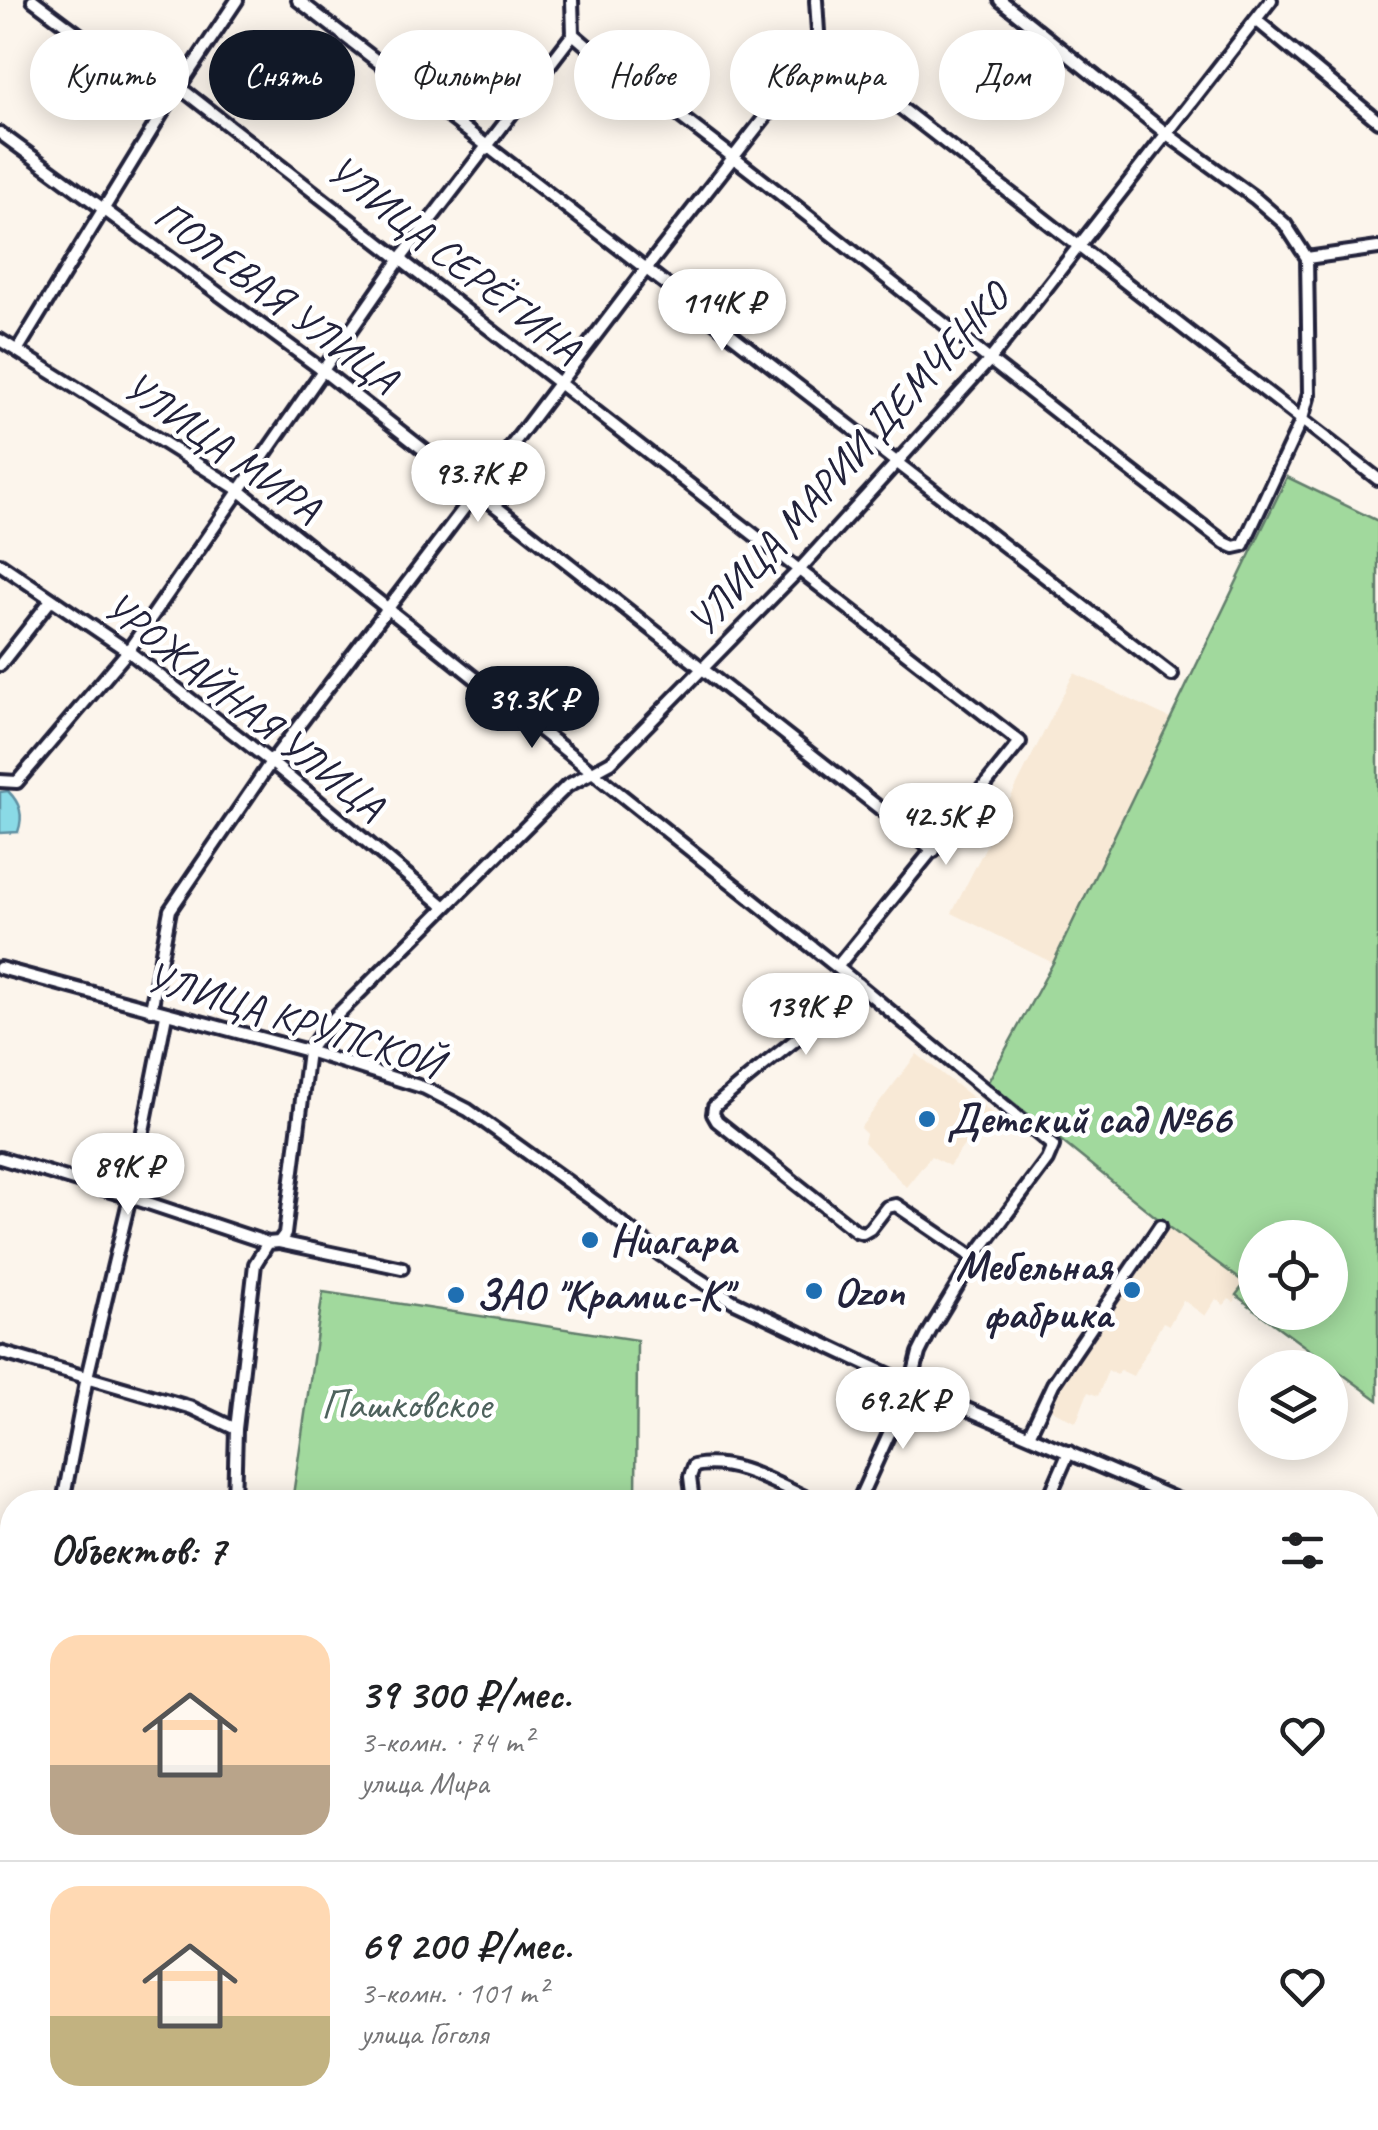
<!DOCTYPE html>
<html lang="ru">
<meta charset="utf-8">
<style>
body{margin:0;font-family:Caveat,sans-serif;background:#f2f2f2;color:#202124;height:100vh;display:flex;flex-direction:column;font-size:38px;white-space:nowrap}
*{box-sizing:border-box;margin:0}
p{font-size:32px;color:#757577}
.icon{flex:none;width:55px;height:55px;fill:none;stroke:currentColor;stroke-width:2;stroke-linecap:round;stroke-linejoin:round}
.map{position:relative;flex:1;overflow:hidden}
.drawer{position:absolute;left:0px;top:1490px;width:1380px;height:640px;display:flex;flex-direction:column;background:#fff;border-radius:40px 40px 0 0;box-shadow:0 5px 25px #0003}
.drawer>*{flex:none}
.guide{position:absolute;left:30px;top:30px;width:1320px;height:90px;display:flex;gap:20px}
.tools{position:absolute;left:1238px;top:1220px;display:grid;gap:20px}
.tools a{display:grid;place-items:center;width:110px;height:110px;border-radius:50%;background:#fff;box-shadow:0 5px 25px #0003;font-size:50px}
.price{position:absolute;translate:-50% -85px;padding:0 22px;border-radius:35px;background:#fff;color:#222;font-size:32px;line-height:65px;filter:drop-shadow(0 2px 5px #0008)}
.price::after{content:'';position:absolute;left:50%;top:60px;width:30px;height:22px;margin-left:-15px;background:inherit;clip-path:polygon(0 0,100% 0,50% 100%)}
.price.current{background:#111827;color:#fff}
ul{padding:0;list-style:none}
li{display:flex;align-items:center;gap:30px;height:250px;padding:0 50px}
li+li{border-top:2px solid #e0e0e0}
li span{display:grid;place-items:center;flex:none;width:280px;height:200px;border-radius:30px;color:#555}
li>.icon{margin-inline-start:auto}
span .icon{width:120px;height:120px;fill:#fffc;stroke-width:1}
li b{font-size:42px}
h2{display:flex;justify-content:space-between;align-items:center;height:120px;padding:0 50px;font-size:42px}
.pill{padding:0 35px;border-radius:45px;background:#fff;box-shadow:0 5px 25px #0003;font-size:35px;line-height:90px}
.pill.current{background:#111827;color:#fff}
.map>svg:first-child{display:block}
</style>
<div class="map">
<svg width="1378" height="2130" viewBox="0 0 1378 2130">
<rect width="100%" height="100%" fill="#fcf5ec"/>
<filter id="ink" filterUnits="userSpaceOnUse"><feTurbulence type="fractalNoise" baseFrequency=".01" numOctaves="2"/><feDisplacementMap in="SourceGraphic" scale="20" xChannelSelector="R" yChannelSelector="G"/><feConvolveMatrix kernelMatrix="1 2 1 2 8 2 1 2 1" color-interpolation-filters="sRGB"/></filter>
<g filter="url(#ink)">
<g fill="#f8e9d6">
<polygon points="1074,673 1172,719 1053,963 952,913"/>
<polygon points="917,1054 992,1113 982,1127 978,1126 949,1166 931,1156 906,1187 864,1142 866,1134 860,1128"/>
<polygon points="1167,1226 1245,1284 1234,1302 1229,1299 1224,1305 1216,1299 1205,1316 1183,1300 1169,1325 1163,1322 1133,1376 1120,1370 1116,1375 1108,1370 1098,1396 1088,1392 1076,1423 1045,1406"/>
</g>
<g fill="#a1d99d" stroke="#627e6c" stroke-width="2.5">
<polygon points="1287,477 1378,521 1378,1400 1259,1313 1330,1312 1330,1238 1255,1238 1255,1310 1236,1295 1245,1283 1167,1226 988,1082 1053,963"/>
<polygon points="323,1292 637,1340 636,1502 292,1502"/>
</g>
<path fill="#8adae6" stroke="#6090a2" stroke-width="2.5" d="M8,791C20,803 24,815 18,832L0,833V792Z"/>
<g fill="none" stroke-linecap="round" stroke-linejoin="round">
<g stroke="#22223b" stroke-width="18">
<g id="minor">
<polyline points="33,0 169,102"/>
<polyline points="298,0 1172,675"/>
<path d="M572,0L573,34L587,46C804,207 1010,381 1225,543L1234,547L1243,545L1302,419L1309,394L1307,258L1285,224L1255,198L1167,134L1000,0"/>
<polyline points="816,0 819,48"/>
<polyline points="1256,20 1378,121"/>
<polyline points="819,48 874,87 1378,479"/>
<polyline points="179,87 1020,742 837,967"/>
<polyline points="0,133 321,369 934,851"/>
<polyline points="1307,258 1378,248"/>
<polyline points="0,340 239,490 837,967 1053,1146 1047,1160 974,1258 930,1331 919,1353 911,1385 858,1502"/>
<polyline points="18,349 169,102 237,0"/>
<polyline points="0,564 128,651 271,762 444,906"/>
<polyline points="0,665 51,600"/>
<polyline points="0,781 17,782 128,651 401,258 573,34"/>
<polyline points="0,968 308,1051 425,1088 468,1110 597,1203 661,1255 733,1301 911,1385 1183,1502"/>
<path d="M858,984C814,1030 761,1064 714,1107L713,1114L717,1121L856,1231L863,1233L870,1229L887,1207L896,1205L974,1258"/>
<polyline points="151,1010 170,910 271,762 646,269 819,48"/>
<polyline points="0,1158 130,1197 268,1243"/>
<polyline points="279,1242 402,1268"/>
<polyline points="0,1352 192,1408 236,1429"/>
<polyline points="1029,1435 1053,1384 1160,1226"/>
<polyline points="63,1502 87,1377 130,1197 166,1015"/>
<polyline points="234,1502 236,1429 255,1264 268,1243 279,1242 285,1234 308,1051 329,1023 567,786 611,762 799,570 989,361 1271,0"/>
<path d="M693,1502L690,1477L694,1466C736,1457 778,1486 816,1502"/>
<polyline points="1047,1502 1069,1452"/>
<polyline points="1368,1565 1378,1564"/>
<polyline points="1368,1576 1378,1579"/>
<polyline points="0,1587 12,1591"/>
<polyline points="1368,1589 1378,1598"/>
<polyline points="5,1759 12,1728"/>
<polyline points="1337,2118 1348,2130"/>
<polyline points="0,2126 28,2130"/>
<polyline points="109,2130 112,2118"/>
<polyline points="264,2130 267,2118"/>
<polyline points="449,2130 451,2118"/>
<polyline points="1219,2130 1224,2118"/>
</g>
</g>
<g stroke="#22223b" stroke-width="21">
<g id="major">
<polyline points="1368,1714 1378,1674"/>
<polyline points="1368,1766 1378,1724"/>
<polyline points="0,1797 12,1800"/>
<polyline points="1368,1944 1378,1979"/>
<polyline points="1368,1982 1378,2015"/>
<polyline points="935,2118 966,2130"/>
<polyline points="598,2130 602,2118"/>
</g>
</g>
<use href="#minor" stroke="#fff" stroke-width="10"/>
<use href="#major" stroke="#fff" stroke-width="14"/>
</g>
</g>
<g fill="#1f6fb2" stroke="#fff" stroke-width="4">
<circle cx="927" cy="1119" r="10"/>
<circle cx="590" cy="1240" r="10"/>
<circle cx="1132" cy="1290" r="10"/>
<circle cx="814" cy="1291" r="10"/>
<circle cx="456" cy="1295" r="10"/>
</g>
<g text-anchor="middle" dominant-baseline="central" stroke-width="9" stroke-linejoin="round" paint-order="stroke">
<g font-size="42" fill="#22223b" stroke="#fff">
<text transform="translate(454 259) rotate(38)">УЛИЦА СЕРЁГИНА</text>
<text transform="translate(276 297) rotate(37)">ПОЛЕВАЯ УЛИЦА</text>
<text transform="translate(222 447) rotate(35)">УЛИЦА МИРА</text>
<text transform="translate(848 460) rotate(-48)">УЛИЦА МАРИИ ДЕМЧЕНКО</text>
<text transform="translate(244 706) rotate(38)">УРОЖАЙНАЯ УЛИЦА</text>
<text transform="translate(294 1020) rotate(17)">УЛИЦА КРУПСКОЙ</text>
</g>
<g font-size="42" font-weight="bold" fill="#22223b" stroke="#fff" text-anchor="start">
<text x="947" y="1119">Детский сад №66</text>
<text x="610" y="1240">Ниагара</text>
<text x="1112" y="1266" text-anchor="end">Мебельная<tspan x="1112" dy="48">фабрика</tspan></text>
<text x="834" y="1291">Ozon</text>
<text x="476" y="1295">ЗАО "Крамис-К"</text>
</g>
<g font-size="42" fill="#4e625d" stroke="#fff">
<text x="406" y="1404">Пашковское</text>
</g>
</g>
</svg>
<div class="tools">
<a><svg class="icon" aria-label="locate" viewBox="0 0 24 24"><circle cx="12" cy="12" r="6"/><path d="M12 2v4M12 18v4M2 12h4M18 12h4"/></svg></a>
<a><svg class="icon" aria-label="layers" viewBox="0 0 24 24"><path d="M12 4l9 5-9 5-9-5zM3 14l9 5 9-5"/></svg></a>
</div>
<b class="price" style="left:722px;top:354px">114K ₽</b>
<b class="price" style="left:478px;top:525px">93.7K ₽</b>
<b class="price current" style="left:532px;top:751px">39.3K ₽</b>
<b class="price" style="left:946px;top:868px">42.5K ₽</b>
<b class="price" style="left:806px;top:1058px">139K ₽</b>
<b class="price" style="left:128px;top:1218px">89K ₽</b>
<b class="price" style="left:903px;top:1452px">69.2K ₽</b>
<div class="guide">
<a class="pill">Купить</a>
<a class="pill current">Снять</a>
<a class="pill">Фильтры</a>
<a class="pill">Новое</a>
<a class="pill">Квартира</a>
<a class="pill">Дом</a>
</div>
<section class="drawer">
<h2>Объектов: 7<svg class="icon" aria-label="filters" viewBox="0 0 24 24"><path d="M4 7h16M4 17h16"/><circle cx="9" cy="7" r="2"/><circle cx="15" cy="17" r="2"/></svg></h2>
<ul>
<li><span style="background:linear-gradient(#ffd9b3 65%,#b9a48a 0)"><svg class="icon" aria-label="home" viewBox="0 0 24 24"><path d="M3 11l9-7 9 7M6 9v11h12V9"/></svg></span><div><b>39 300 ₽/мес.</b><p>3-комн. · 74 m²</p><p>улица Мира</p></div><svg class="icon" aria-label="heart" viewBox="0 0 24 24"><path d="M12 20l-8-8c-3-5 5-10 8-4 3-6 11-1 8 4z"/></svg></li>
<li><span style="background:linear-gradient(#ffd9b3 65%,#c2b280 0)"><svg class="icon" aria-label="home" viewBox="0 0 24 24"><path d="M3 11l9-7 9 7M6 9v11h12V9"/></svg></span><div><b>69 200 ₽/мес.</b><p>3-комн. · 101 m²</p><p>улица Гоголя</p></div><svg class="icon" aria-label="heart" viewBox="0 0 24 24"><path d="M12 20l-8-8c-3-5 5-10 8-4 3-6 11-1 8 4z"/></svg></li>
</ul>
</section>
</div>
